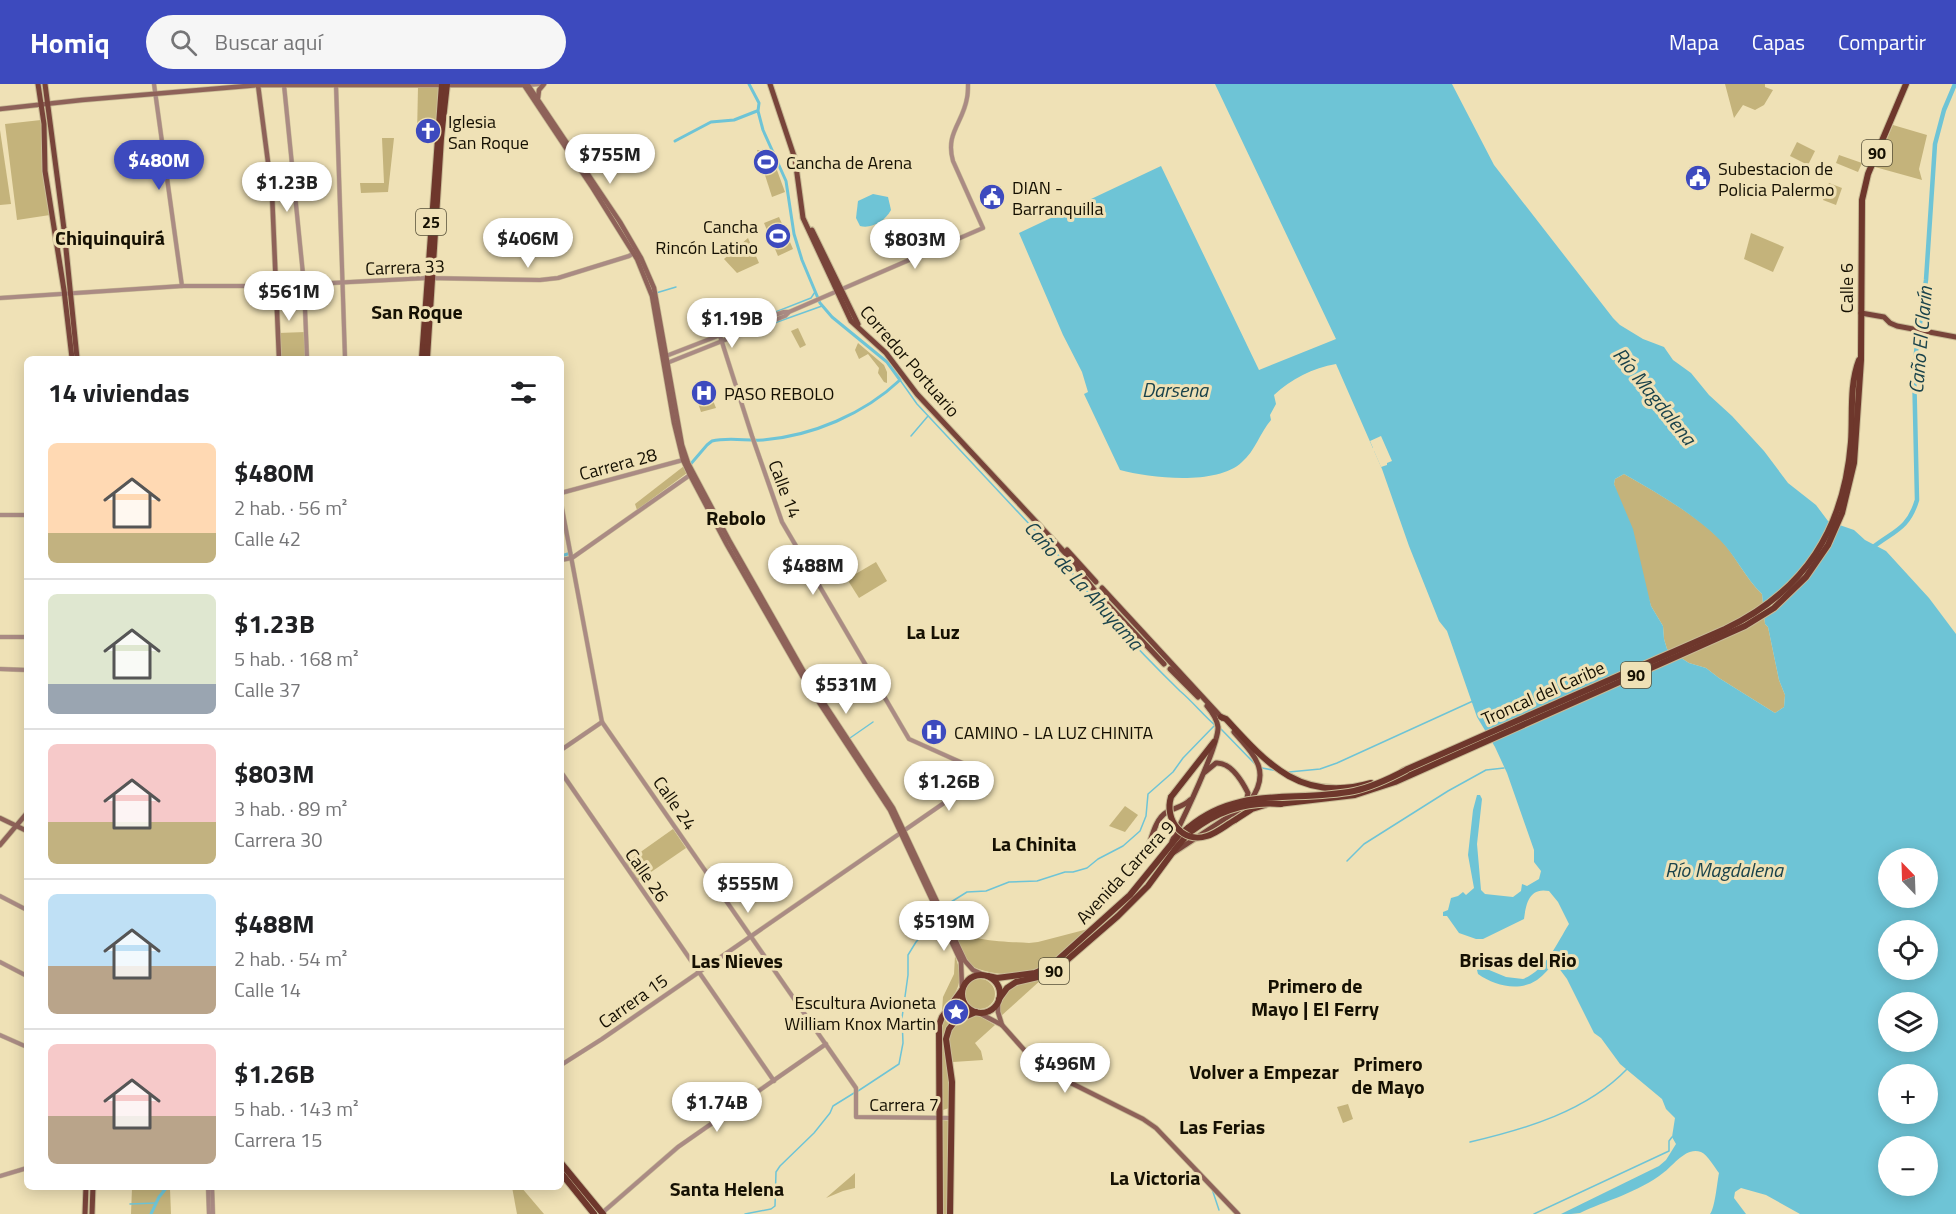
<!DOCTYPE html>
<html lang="es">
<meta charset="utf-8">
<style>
body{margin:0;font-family:"Titillium Web",sans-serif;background:#f6f6f6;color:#202124;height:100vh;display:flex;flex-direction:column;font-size:22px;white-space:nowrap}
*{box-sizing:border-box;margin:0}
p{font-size:20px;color:#757577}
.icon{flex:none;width:33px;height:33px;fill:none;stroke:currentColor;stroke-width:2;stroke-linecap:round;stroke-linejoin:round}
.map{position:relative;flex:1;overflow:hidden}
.details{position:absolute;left:24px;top:272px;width:540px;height:834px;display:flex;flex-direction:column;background:#fff;border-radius:9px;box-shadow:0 3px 15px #0003}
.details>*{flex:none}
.needle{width:39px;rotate:337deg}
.controls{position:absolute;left:1878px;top:764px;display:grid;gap:12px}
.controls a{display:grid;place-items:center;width:60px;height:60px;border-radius:50%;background:#fff;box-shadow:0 3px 15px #0003;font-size:30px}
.price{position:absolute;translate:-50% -51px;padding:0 14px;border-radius:21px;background:#fff;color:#222;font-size:20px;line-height:39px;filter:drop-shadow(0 2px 3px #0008)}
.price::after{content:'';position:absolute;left:50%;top:36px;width:18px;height:14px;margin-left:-9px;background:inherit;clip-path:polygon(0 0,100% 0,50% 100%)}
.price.on{background:#3d4abe;color:#fff}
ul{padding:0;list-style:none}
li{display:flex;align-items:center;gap:18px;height:150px;padding:0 24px}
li+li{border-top:2px solid #e0e0e0}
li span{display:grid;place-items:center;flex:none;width:168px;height:120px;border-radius:9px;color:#555}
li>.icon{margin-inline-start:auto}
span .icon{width:72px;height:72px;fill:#fffc;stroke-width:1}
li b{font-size:26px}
h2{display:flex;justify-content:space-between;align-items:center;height:72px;padding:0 24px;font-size:26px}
header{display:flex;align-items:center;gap:36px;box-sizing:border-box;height:84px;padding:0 30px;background:#3d4abe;color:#fff}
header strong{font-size:28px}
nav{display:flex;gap:33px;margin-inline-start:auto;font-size:21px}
.search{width:420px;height:54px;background:#f6f6f6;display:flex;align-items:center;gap:15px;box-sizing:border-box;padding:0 21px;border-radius:33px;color:#757577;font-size:22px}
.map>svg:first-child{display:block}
</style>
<header>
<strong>Homiq</strong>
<div class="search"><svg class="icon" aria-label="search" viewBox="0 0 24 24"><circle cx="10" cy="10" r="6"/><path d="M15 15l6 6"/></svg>Buscar aquí</div>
<nav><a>Mapa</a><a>Capas</a><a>Compartir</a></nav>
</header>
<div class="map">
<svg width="1956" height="1130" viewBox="0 0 1956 1130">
<rect width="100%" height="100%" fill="#efe1b6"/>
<g fill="#c4b37b">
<polygon points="1725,0 1765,0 1765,3 1773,6 1764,21 1755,26 1743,21 1734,34"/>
<polygon points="418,3 441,3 435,54 417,51"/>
<polygon points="41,36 50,131 17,136 5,40"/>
<polygon points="1893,41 1927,51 1919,85 1922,96 1875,83"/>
<polygon points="0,46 11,120 0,121"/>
<polygon points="382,54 394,54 388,108 361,109 360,99 384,99"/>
<polygon points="1797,58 1815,67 1808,81 1790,72"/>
<polygon points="757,66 770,67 785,108 772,113"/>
<polygon points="1839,71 1862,79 1858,88 1836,79"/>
<polygon points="1829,99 1842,104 1836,121 1823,116"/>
<polygon points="779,133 793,165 778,172 764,139"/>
<polygon points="1751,149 1784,163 1773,188 1744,175"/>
<polygon points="748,154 759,179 737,189 724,175"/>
<polygon points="798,244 806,261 800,264 791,247"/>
<polygon points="306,248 307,274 279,274 278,249"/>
<polygon points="858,259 884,281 887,288 887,299 884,298 878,289 879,284 868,270 859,275 855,266"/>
<polygon points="712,314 716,324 701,328 698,319"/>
<polygon points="684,382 687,389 637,426 635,420"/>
<path d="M1624,390C1657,409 1693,429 1720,455C1736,472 1745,494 1762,510L1765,540L1768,543L1779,596L1785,611L1784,623L1775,629L1719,594L1706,584L1689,579L1667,565L1664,555L1663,542L1651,522L1614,400L1615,395Z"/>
<polygon points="876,478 887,497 859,514 847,495"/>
<polygon points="1125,722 1138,731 1125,748 1109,742"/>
<polygon points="673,745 686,764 638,797 625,779"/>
<path d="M947,839C969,859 1001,857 1029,859L1038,858L1088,845C1074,859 1060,877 1042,884C1021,893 989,892 970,881Z"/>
<path d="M955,872C965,897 958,908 942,927L943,913L954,890Z"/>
<circle cx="980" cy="910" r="15"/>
<path d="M1042,895L1001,932C995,905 1021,898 1042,895Z"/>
<polygon points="961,913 966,923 972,929 948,945 949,1024 943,1026 942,1024 940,947 946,933"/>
<path d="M976,930L995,941L975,959L981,967L983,976L953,978C946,947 948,944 976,930Z"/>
<polygon points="1348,1020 1353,1035 1343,1039 1337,1023"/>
<polygon points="943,1036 949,1037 949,1130 942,1130 942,1038"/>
<polygon points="855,1089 855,1104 843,1107 826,1114"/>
<polygon points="512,1103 521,1103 544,1130 517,1130"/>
<polygon points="132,1104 170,1105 171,1130 131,1130"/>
</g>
<g fill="#6ec4d6" fill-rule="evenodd">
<path d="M1215,0H1452L1494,81L1613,234L1620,241L1643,255L1664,263L1673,276L1691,289L1709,311L1732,332L1764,367L1788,399L1816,421L1828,437L1854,446L1865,456L1886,467L1929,514L1956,550V1130H1800L1766,1111L1741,1104L1735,1108L1734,1114L1746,1130H1710C1715,1124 1717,1099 1719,1089C1714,1083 1708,1071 1701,1068C1686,1062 1673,1082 1663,1089C1639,1108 1605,1117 1580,1129C1575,1130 1567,1130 1561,1130L1659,1082L1666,1076L1676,1060L1672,1053L1675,1034L1666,1025L1662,1015L1620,980L1601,954L1594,949L1567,895L1555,879C1549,884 1544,891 1537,896C1519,908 1495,902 1478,890L1477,886L1482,883L1506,893L1523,895C1546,886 1557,859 1569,840L1558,818L1549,807C1529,803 1526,820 1524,835L1483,855H1476L1459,849L1447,832H1443V828L1448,826L1451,814L1458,812L1463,808L1466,811L1474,804L1468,771L1473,726L1477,711H1480L1482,715L1477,760L1481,806L1485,810L1513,813L1521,807L1522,800L1527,802L1539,795L1541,787L1534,778V766L1507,689L1495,663L1477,633L1447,547L1439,537L1409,462L1382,385L1336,280C1313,284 1291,295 1274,311L1276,320L1270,331L1271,336C1260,349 1255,367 1242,378C1217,402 1150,394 1120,386L1084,310L1088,308L1082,288L1063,251L1019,149L1161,82L1259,286L1336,255ZM1624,390C1657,409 1693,429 1720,456C1736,472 1745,494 1762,510L1765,540L1768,543L1779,596L1785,611L1784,623L1775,629L1719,594L1706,584L1689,579L1667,565L1664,555L1663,542L1651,522L1633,445L1614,400L1615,395ZM1888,774H1928V813H1888ZM1888,846H1928V885H1888ZM1888,918H1928V957H1888ZM1888,990H1928V1029H1888ZM1888,1062H1928V1101H1888Z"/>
<path d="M873,110L888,113L891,126C885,137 872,145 860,142L856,134L858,117Z"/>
</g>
<polygon fill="#efe1b6" points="1381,352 1392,377 1387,379 1387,381 1381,383 1374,367 1371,368 1370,365 1373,364 1370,357"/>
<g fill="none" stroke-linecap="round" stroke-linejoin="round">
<g stroke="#6ec4d6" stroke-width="1.5">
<polyline points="656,209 676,203"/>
<polyline points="760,234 811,214 815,208"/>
<polyline points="766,242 822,222"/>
<path d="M900,296L917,320L1059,472C1095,520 1137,565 1180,607C1193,618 1204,632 1217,643"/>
<polyline points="911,352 928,332"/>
<polyline points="825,618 830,618"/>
<polyline points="1221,645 1255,680"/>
<polyline points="850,654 873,638"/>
<polyline points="1262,684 1278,687"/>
<polyline points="1289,688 1320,685 1337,679 1473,617"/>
<polyline points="1347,777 1364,760 1448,707 1486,686 1504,684"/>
<polyline points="943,823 967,808 986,807 1009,798 1037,797 1065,788 1073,788 1087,784 1098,775 1123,762 1140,747 1146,732 1148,710 1173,688 1183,674 1214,642"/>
<polyline points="858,1007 899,980 903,959 902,934 908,891 908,871 916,858 926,847 937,829"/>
<path d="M1470,1058C1526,1045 1587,1027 1627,985"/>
<polyline points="159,1102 164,1108"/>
<polyline points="1212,1105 1219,1126"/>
<polyline points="130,1120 156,1119"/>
<polyline points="745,1130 771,1125 775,1122 776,1088 780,1082 814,1049 830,1029 833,1022 854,1009"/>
<polyline points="1534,1130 1669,1067 1669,1057 1672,1053"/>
</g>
<g stroke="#6ec4d6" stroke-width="3">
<polyline points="675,57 711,38 734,36 757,27"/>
<path d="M689,382L707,361L712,357C728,353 747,357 763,356C812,352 864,330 900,296L887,278L832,233L820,219L802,176L794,150L786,97L763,46L758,27L759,19L749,0"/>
<polyline points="561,472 571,469"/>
<polyline points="151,1130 159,1113 168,1102"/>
</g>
<path stroke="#6ec4d6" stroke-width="4.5" d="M1872,464C1893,447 1908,446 1917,416L1914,283L1926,196L1935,60L1944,26L1955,0"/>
<g stroke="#c8bb96" stroke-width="5">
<g id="tertiary">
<polyline points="154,0 182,202"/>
<polyline points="284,1 304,200 307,274"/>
<polyline points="336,1 345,274"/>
<polyline points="528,1 540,0"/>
<polyline points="0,214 182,202 274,202 427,194 540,196 558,194 629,172 634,169"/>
<polyline points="720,252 752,352 782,438 909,655 987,690"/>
<polyline points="666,272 759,236 784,228 788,228"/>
<path d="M667,279L785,232L789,228L983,144L953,77C945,49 963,39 967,14C968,10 968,5 968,0"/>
<polyline points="561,409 683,376"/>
<polyline points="561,419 602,638 856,1004 856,1033 951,1034"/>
<polyline points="0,431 27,431"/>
<polyline points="561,476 572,474 690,391"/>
<polyline points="0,553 27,553"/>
<polyline points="0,585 27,586"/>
<polyline points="561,666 602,638"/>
<polyline points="561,688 774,997"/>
<polyline points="0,812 27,826"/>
<polyline points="0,878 27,892"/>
<polyline points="0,951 27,963"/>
<polyline points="561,981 602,955 986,690"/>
<polyline points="0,1092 27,1084"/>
<polyline points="208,1102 209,1130"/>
<polyline points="212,1102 213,1130"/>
<polyline points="602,1129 678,1063 826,960"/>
</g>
</g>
<g stroke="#c8bb96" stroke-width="6">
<g id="secondary">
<polyline points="258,1 272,109 279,274"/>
<polyline points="524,1 592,103 637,175 652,212 674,339 683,376 690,391 727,461 805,597 890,726 961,878 962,904"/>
<polyline points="538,14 539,6 544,0"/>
<polyline points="0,25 82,16 258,1 528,1 620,138 641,174 654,204 682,361 688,379 729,456 808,595 893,724 965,877 973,886 984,891"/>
<polyline points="0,734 27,747"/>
<polyline points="0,761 27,729"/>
<polyline points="998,917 998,928 1002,941"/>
<polyline points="979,929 1002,941 1034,977 1053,990 1143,1035 1156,1044 1238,1130"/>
</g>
</g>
<g stroke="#c8bb96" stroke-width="7">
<g id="primary">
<polyline points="38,0 44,40 45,87 64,206 72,274"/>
<polyline points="45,0 64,145 77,274"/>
<polyline points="770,0 795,75 803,134 851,237 886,269 917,310 1067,471 1095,507 1164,580"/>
<polyline points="812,146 858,240"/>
<polyline points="1861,229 1884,233 1890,239 1897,242 1956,253"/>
<polyline points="1067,466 1096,498"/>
<polyline points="1102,504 1222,634"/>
<polyline points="1170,585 1198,613"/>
<path d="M1234,648C1254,671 1272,687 1250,717"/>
<path d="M1205,688L1216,679C1231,678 1242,697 1248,709L1246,719"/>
<path d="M1172,757C1182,737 1219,661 1218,643C1217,635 1212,628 1207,622"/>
<path d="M1148,764C1152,752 1156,734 1167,728C1176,723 1183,723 1190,716"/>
<polyline points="1173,769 1243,723"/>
<polyline points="85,1130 86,1102"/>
<polyline points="92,1130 93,1102"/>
</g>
</g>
<g stroke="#c8bb96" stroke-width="8">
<g id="trunk">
<polyline points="422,274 442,0"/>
<polyline points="427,274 441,54 447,0"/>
<path d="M1221,633L1226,635C1268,681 1302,719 1371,699"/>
<path d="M1403,687L1725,545C1805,507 1844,445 1851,358C1853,331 1849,302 1859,276"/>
<polyline points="1171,713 1214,658"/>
<polyline points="1278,720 1355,711 1395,698 1745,542 1774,524 1806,493 1828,461 1842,429 1854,379 1861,276 1862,116 1868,90 1906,0"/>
<polyline points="1235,736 1252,725 1265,721"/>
<circle cx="981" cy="910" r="19"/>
<polyline points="988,892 997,894 1035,889 1051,882 1130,811 1178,752 1189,743"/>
<polyline points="999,915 1007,904 1016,898 1051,890 1118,832 1148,802 1176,764 1190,748"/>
<polyline points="561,1079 603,1130"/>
<polyline points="561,1089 594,1130"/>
<polyline points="940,1130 939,941 942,933 962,906"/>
<polyline points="950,1130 952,998 946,955 949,945 955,937 976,928"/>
</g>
</g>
<use href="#tertiary" stroke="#aa8b84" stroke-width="4"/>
<use href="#secondary" stroke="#8e6259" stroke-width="4.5"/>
<use href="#primary" stroke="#78443a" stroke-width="5"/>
<use href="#trunk" stroke="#6e372c" stroke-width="6"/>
<g stroke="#c8bb96" stroke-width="8" stroke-linecap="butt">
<g id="trunk-bridge">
<path d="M1171,713C1164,735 1182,760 1207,752C1217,749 1226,741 1235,736"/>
<path d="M1189,743C1240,701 1294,719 1354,707C1372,703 1389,695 1406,686"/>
<path d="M1192,747C1219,726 1248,717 1281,720"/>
</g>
</g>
<use href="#trunk-bridge" stroke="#6e372c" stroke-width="6"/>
</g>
<defs>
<g id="church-disc" transform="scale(1.35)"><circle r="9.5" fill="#3d4abe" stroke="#efe1b6"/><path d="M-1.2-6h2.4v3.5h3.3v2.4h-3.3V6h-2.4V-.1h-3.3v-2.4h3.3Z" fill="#fff"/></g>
<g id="stadium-disc" transform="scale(1.35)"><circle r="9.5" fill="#3d4abe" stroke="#efe1b6"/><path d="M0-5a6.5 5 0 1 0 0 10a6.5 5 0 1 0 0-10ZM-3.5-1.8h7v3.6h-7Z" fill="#fff"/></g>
<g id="civic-disc" transform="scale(1.35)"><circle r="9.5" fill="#3d4abe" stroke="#efe1b6"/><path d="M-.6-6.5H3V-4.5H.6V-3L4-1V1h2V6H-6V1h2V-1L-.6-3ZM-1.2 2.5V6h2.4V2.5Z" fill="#fff"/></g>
<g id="hospital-disc" transform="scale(1.35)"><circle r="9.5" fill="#3d4abe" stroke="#efe1b6"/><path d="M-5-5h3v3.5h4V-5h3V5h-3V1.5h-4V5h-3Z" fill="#fff"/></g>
<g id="sight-disc" transform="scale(1.35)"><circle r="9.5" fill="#3d4abe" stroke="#efe1b6"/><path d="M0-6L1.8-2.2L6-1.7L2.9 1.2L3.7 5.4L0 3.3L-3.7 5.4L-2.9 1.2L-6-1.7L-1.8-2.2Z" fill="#fff"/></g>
</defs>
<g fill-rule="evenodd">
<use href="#church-disc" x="428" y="47"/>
<use href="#stadium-disc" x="766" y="78"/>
<use href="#civic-disc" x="1698" y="94"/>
<use href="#civic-disc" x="992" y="113"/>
<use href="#stadium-disc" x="778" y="152"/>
<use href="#hospital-disc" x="704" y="309"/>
<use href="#hospital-disc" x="934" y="648"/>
<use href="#sight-disc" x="956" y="928"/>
</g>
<g text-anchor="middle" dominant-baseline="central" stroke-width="6" stroke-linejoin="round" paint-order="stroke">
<g fill="#efe1b6" stroke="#564f38" stroke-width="1.5">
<rect x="1862" y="56" width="30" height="26" rx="4.5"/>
<rect x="416" y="125" width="30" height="26" rx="4.5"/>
<rect x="1621" y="578" width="30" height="26" rx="4.5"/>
<rect x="1039" y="874" width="30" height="26" rx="4.5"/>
</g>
<g font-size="16" font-weight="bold" fill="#151002">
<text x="1877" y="69">90</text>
<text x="431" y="138">25</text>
<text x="1636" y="591">90</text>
<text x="1054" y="887">90</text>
</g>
<g font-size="18" fill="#151002" stroke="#efe1b6" text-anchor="start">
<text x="448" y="37">Iglesia<tspan x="448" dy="21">San Roque</tspan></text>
<text x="786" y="78">Cancha de Arena</text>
<text x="1718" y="84">Subestacion de<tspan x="1718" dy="21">Policia Palermo</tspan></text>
<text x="1012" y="103">DIAN -<tspan x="1012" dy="21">Barranquilla</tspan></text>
<text x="758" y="142" text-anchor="end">Cancha<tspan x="758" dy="21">Rincón Latino</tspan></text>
<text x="724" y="309">PASO REBOLO</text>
<text x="954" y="648">CAMINO - LA LUZ CHINITA</text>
<text x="936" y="918" text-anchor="end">Escultura Avioneta<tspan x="936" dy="21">William Knox Martin</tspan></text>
</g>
<g font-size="18" fill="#151002" stroke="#efe1b6">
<text transform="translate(405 183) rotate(-2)">Carrera 33</text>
<text transform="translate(1846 204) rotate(-90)">Calle 6</text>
<text transform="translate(910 277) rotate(49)">Corredor Portuario</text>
<text transform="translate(618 380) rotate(-15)">Carrera 28</text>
<text transform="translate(785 405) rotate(69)">Calle 14</text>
<text transform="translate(1543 609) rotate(-24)">Troncal del Caribe</text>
<text transform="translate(675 719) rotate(55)">Calle 24</text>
<text transform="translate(1125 788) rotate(-47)">Avenida Carrera 9</text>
<text transform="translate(647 791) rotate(55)">Calle 26</text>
<text transform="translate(633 917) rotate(-35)">Carrera 15</text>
<text x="904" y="1020">Carrera 7</text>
</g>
<g font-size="20" font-weight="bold" fill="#151002" stroke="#efe1b6">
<text x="110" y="153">Chiquinquirá</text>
<text x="417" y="227">San Roque</text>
<text x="736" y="433">Rebolo</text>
<text x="933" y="547">La Luz</text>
<text x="1034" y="759">La Chinita</text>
<text x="1518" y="875">Brisas del Rio</text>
<text x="737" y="876">Las Nieves</text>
<text x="1315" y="901">Primero de<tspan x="1315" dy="23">Mayo | El Ferry</tspan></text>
<text x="1388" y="979">Primero<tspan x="1388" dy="23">de Mayo</tspan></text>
<text x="1264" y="987">Volver a Empezar</text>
<text x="1222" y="1042">Las Ferias</text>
<text x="1155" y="1093">La Victoria</text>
<text x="727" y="1104">Santa Helena</text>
</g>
<g font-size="20" font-style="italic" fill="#1a434b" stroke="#efe1b6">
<text transform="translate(1920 256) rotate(-85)">Caño El Clarín</text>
<text x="1175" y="305">Darsena</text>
<text transform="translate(1655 312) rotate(51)">Río Magdalena</text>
<text transform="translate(1084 501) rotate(48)">Caño de La Ahuyama</text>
<text x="1724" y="785">Río Magdalena</text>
</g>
</g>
</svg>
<div class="controls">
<a><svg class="needle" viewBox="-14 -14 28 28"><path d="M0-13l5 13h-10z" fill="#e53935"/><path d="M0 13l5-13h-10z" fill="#757577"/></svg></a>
<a><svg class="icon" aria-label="locate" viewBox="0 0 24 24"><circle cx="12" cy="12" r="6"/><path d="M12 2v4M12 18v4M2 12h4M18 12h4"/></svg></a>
<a><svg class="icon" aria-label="layers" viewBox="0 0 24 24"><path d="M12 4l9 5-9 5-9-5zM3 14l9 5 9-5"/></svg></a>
<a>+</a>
<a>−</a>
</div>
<b class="price" style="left:610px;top:101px">$755M</b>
<b class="price on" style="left:159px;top:107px">$480M</b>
<b class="price" style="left:287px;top:129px">$1.23B</b>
<b class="price" style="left:528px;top:185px">$406M</b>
<b class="price" style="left:915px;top:186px">$803M</b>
<b class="price" style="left:289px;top:238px">$561M</b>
<b class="price" style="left:732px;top:265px">$1.19B</b>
<b class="price" style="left:813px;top:512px">$488M</b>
<b class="price" style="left:846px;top:631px">$531M</b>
<b class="price" style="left:949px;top:728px">$1.26B</b>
<b class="price" style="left:748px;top:830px">$555M</b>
<b class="price" style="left:944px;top:868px">$519M</b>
<b class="price" style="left:1065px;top:1010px">$496M</b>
<b class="price" style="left:717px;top:1049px">$1.74B</b>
<section class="details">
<h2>14 viviendas<svg class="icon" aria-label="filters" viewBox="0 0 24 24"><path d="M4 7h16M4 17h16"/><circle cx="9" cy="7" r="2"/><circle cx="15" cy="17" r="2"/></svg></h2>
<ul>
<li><span style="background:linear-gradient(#ffd9b3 75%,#c2b280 0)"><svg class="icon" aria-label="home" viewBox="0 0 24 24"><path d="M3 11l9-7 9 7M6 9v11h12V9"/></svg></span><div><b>$480M</b><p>2 hab. · 56 m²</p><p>Calle 42</p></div></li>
<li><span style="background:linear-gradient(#dfe7d0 75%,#9aa5b1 0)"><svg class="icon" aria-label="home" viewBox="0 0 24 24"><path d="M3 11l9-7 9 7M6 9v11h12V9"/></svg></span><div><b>$1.23B</b><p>5 hab. · 168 m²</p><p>Calle 37</p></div></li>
<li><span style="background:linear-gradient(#f6c9c9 65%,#c2b280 0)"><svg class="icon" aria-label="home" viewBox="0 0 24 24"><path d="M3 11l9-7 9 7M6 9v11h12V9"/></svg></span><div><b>$803M</b><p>3 hab. · 89 m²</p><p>Carrera 30</p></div></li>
<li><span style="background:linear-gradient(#bfe0f5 60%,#b9a48a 0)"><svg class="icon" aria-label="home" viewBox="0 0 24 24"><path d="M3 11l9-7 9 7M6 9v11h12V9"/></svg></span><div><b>$488M</b><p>2 hab. · 54 m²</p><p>Calle 14</p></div></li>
<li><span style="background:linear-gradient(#f6c9c9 60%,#b9a48a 0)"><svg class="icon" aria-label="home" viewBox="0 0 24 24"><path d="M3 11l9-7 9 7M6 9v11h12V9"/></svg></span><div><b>$1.26B</b><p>5 hab. · 143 m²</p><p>Carrera 15</p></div></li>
</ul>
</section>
</div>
